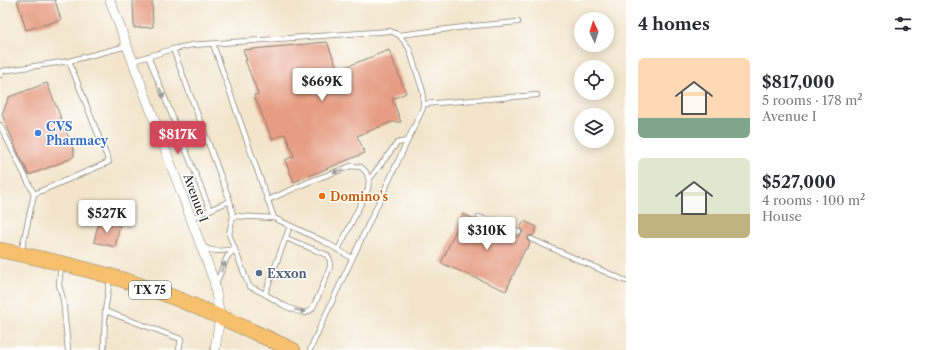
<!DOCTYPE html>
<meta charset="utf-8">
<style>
body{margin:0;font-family:"Libre Caslon Text",serif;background:#f2f2f3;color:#2b2b33;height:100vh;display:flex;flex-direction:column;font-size:15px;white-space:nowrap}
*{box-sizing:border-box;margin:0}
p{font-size:13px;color:#7c7c81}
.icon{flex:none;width:22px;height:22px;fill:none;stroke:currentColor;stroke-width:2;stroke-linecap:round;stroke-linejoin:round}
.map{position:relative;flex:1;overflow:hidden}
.drawer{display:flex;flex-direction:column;background:#fff;width:300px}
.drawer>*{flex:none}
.needle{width:26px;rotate:356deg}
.tools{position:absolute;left:574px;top:12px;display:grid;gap:8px}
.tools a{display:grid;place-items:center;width:40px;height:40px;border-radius:50%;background:#fff;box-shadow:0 2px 10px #0003;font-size:20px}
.price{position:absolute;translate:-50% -34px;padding:0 9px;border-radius:4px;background:#fff;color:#222;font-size:13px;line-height:26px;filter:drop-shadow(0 1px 2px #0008)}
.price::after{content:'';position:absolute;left:50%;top:24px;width:12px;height:9px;margin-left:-6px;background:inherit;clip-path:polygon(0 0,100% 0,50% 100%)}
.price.active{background:#d1495b;color:#fff}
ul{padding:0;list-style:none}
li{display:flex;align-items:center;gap:12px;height:100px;padding:0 12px}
li span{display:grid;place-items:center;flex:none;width:112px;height:80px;border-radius:6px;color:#555}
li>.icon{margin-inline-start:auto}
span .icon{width:48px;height:48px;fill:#fffc;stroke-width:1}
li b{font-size:17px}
h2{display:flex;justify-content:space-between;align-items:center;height:48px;padding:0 12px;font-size:17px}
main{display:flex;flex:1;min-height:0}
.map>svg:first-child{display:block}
</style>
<main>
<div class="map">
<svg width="626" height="350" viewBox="0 0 626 350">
<rect width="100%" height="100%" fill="#fff"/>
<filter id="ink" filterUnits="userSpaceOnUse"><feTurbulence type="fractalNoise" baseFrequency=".025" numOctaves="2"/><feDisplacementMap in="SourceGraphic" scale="8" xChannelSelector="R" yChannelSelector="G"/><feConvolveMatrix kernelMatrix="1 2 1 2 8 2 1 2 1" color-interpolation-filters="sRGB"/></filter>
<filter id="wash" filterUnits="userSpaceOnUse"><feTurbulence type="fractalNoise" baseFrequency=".012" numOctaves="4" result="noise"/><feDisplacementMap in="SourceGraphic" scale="16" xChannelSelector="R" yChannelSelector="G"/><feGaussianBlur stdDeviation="0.9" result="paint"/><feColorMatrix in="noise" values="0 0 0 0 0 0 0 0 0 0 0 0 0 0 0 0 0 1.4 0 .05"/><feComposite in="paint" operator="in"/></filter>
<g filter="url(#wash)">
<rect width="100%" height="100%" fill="#f2e5cb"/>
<g id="blocks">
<g fill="#e69d83">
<polygon points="17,0 55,0 61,20 26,30"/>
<polygon points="133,0 152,0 153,27 134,28"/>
<polygon points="327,42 338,70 389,50 406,93 392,99 401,122 392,122 357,136 365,153 294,182 285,160 294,156 285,134 272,139 254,95 258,94 245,60 247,60 243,50"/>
<polygon points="47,83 74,151 74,156 70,159 29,175 16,148 2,114 9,97"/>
<polygon points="463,214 517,237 522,234 523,231 520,229 524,221 537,227 533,236 530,235 528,237 527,240 530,243 527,249 525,249 506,291 441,263"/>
<polygon points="99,220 120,225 115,247 94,242"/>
</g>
</g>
</g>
<g filter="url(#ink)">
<use href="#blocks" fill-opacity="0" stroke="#878074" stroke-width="1"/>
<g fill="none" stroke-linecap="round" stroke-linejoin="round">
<g stroke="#878074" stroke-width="6">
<g id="service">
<polyline points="399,35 473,26 518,22"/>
<polyline points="213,44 274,218"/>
<polyline points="173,49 230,201"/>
<polyline points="148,56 210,210"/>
<polyline points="69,61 127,46"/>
<polyline points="133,61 173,49 192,45 390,31 399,35 409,48 423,92 423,108 321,325 310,350"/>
<polyline points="0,75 2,71 69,61 109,162 34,194"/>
<polyline points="423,104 537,95"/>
<polyline points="0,125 34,194 21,253"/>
<polyline points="369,180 397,143 407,141"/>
<polyline points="268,200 311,181 351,166 361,167 366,172 369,180 368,189 338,250"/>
<polyline points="233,216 229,234 249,286 265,294 290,226"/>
<polyline points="479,217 519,232"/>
<polyline points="191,218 230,201 233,216 274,218 325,242 352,258"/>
<polyline points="531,239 626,281"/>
<path d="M202,246C213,253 222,251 235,249"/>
<polyline points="61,265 59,285 63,299 68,350"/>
<polyline points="110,279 105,311 181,339 179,350"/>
<polyline points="216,284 227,257 235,249"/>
<path d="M265,294C278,302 291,311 306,313L312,309L318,297L330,267V260L327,255L286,238"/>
<polyline points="104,350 105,311"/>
</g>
</g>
<g stroke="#878074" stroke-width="10">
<polyline id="minor" points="110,0 214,281 220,317 215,350"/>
</g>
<g stroke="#878074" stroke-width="16">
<path id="primary" d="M0,250C56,261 111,274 165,294C208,311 250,330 293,350"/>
</g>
<use href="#service" stroke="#fff" stroke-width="4.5"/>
<use href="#minor" stroke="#fff" stroke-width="9"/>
<use href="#primary" stroke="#f7c06c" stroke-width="15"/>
</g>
<defs><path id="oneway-solid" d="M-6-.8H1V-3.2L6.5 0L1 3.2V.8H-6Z"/></defs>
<g fill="#999">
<use href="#oneway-solid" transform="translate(162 93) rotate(68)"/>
<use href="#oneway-solid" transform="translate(338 171) rotate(159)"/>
<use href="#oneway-solid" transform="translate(223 267) rotate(-68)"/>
<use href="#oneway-solid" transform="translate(300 311) rotate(14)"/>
</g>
</g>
<circle fill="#3f7fe0" stroke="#fff" stroke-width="1.5" cx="38" cy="133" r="4"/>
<circle fill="#e8710a" stroke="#fff" stroke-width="1.5" cx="322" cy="196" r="4"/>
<circle fill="#5c6f8a" stroke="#fff" stroke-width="1.5" cx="259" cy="273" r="4"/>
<g text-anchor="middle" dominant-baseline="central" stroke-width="3" stroke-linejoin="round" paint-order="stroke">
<rect fill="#fff" stroke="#606060" stroke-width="1" x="129" y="281" width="42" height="18" rx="3"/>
<g font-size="11" font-weight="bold" fill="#1c1c1c">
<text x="150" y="290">TX 75</text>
</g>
<g font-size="12" font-weight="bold" fill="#366cbe" stroke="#fff" text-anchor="start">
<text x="46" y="126">CVS<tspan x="46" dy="14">Pharmacy</tspan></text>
</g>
<g font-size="12" font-weight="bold" fill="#c56008" stroke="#fff" text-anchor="start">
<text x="330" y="196">Domino's</text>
</g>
<g font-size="12" fill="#1c1c1c" stroke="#fff">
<text transform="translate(196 198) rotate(70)">Avenue I</text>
</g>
<g font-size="12" font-weight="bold" fill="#4e5e75" stroke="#fff" text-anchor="start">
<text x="267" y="273">Exxon</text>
</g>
</g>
</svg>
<div class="tools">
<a><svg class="needle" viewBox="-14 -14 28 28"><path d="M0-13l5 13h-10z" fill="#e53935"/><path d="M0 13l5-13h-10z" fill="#7c7c81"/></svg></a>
<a><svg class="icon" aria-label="locate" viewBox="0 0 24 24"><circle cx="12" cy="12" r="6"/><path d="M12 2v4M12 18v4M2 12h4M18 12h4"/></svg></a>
<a><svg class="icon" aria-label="layers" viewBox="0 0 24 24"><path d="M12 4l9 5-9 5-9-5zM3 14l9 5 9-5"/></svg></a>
</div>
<b class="price" style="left:322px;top:102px">$669K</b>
<b class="price active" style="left:178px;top:155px">$817K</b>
<b class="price" style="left:107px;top:234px">$527K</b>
<b class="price" style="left:487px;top:251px">$310K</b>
</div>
<section class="drawer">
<h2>4 homes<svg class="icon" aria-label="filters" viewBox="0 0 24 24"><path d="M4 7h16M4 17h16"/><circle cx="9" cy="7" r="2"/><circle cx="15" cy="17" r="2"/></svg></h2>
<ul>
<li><span style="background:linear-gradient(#ffd9b3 75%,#7fa58c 0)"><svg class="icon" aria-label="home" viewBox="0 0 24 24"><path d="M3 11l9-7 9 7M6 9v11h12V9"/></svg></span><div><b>$817,000</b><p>5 rooms · 178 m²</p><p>Avenue I</p></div></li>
<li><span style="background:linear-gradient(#dfe7d0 70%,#c2b280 0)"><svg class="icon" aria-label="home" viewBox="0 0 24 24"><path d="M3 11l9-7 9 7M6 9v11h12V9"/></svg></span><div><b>$527,000</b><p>4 rooms · 100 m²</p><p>House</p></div></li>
</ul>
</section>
</main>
